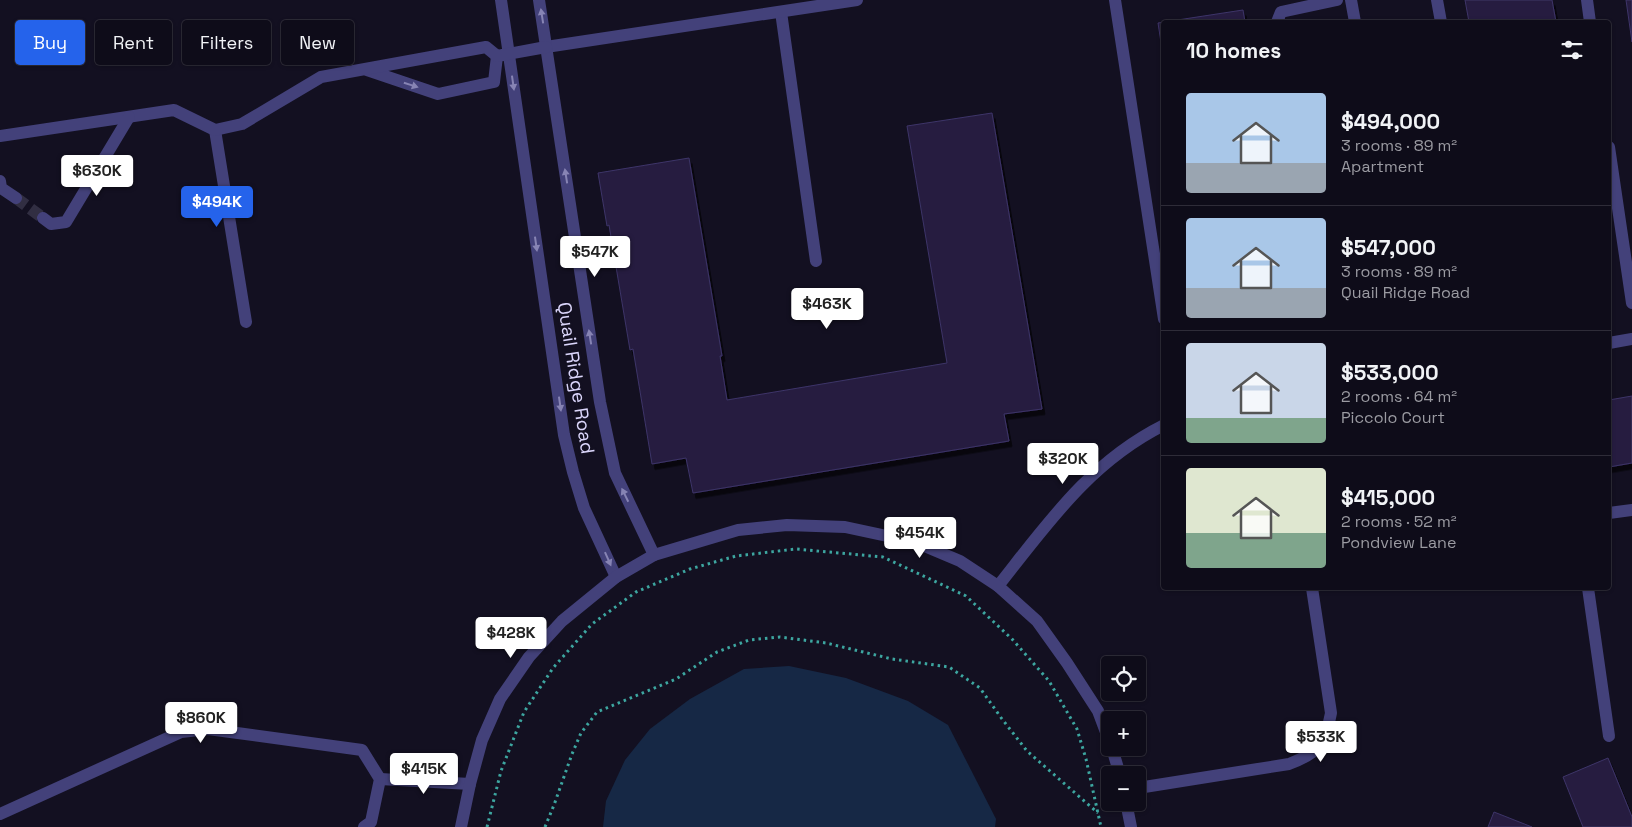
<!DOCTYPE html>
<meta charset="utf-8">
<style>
body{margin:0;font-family:"Space Grotesk",sans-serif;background:#171522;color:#f1f3f6;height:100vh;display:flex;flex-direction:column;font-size:19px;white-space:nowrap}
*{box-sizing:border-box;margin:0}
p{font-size:16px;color:#9b9ba2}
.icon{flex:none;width:28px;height:28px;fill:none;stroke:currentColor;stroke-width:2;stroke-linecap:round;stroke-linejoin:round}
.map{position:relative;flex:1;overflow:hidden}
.side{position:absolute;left:1161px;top:20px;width:450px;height:570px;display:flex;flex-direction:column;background:#0e0c19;border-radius:5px;box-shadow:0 1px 4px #0004,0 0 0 1px #2e2c38}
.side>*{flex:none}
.hud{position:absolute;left:15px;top:20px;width:475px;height:45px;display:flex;gap:10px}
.tools{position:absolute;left:1101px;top:656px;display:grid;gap:10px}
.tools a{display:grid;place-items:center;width:45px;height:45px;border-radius:5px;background:#0e0c19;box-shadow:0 1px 4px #0004,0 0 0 1px #2e2c38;font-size:25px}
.price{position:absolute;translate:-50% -42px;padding:0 11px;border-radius:5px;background:#fff;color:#222;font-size:16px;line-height:32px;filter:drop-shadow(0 1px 2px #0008)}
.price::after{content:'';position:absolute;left:50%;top:30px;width:15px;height:11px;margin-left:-8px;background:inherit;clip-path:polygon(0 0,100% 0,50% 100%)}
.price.selected{background:#2563eb;color:#fff}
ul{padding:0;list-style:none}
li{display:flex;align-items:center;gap:15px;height:125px;padding:0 25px}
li+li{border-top:1px solid #2e2c38}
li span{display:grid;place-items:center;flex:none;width:140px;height:100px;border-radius:5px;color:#555}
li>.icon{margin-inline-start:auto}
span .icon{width:60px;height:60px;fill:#fffc;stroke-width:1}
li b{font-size:21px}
h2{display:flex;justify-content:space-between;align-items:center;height:60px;padding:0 25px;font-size:21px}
.tag{padding:0 18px;border-radius:5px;background:#0e0c19;box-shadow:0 1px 4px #0004,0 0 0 1px #2e2c38;font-size:18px;line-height:45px}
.tag.selected{background:#2563eb;color:#fff}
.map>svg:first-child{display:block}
</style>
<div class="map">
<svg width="1632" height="827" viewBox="0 0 1632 827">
<defs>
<filter id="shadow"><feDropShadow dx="3" dy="5.5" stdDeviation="0" flood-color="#0009"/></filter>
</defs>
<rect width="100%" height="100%" fill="#131021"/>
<polygon fill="#162845" points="789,666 846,678 908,701 948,725 996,819 995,827 603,827 606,801 625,760 650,729 690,699 744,669"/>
<g fill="#251f3f" stroke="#3e3469" filter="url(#shadow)">
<polygon points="1465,0 1552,0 1556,22 1469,22"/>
<polygon points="1626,0 1632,0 1632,42"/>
<polygon points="1243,10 1245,22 1164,22 1164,62 1158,23"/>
<polygon points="992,113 1042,409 1004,414 1009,441 693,493 686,458 652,464 633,349 630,350 609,225 607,226 598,173 689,158 722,356 720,356 727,400 947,363 907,126"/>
<polygon points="1632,396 1632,463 1609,467 1609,400"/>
<polygon points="1608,758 1632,817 1632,827 1583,827 1563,777"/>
<polygon points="1494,812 1532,827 1488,827"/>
</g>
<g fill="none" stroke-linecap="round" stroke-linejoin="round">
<polyline stroke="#312e42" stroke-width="12" stroke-dasharray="12 6" stroke-linecap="butt" points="16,198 43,218"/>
<g stroke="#3da6a0" stroke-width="3" stroke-dasharray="2.5 4" stroke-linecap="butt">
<polyline points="487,827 501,771 524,712 553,668 592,624 636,592 690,569 736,556 796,549 883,557 966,596 1012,639 1049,681 1077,729 1086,759 1101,827"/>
<polyline points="545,827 554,805 572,754 581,733 597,712 676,679 717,652 749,640 780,637 826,643 892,659 949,667 980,688 1002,719 1027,751 1098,813"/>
</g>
<g stroke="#43417a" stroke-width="12">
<polyline points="1115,0 1164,319"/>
<polyline points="1351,0 1355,22"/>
<polyline points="1437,0 1441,22"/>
<polyline points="1587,0 1590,22"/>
<polyline points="781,12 816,261"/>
<polyline points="1277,22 1281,12 1337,0"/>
<polyline points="546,47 857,0"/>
<polyline points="1609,147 1632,303"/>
</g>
<g stroke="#43417a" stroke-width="12">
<polyline points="501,0 564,435 573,472 584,508 616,577"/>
<polyline points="539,0 600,402 615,473 654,555"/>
<polyline points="367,70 438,94 494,82 497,56"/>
<polyline points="215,130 246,322"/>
<polyline points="0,136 174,110 215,130 242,124 321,77 486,47 497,56 546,47"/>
<polyline points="0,181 1,188 16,198"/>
<polyline points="43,218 51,224 66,222 129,117"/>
<polyline points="1609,343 1632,339"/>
<polyline points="1609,513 1632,510"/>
<path d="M998,586C1048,523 1090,462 1164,425"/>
<polyline points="1588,588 1609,736"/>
<polyline points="1112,748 1120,775"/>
<polyline points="380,779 470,784"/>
<path d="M1138,788L1289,764C1318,753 1325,745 1331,713L1312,588"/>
<polyline points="1126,802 1131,827"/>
<polyline points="0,814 181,732 208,729 362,750 380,779 371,822 364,827"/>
<polyline points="461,827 470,784 482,740 500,699 529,657 562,621 616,577 654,555 738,530 787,525 845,527 915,542 960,561 998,586 1037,621 1067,663 1098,711 1110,743"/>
</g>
</g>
<defs><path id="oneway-solid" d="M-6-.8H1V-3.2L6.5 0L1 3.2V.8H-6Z" transform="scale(1.25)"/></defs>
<g fill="#8784b4">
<use href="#oneway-solid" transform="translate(542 16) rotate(-99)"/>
<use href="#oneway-solid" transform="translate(513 83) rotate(82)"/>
<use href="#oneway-solid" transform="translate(411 85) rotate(18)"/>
<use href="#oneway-solid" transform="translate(566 176) rotate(-99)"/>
<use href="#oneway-solid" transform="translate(536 244) rotate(82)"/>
<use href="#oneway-solid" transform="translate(590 337) rotate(-99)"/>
<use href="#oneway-solid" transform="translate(560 404) rotate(82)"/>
<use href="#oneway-solid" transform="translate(625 495) rotate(-116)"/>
<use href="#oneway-solid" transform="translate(608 559) rotate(66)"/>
</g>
<g text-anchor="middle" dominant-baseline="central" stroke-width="4.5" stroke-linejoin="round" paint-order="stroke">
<g font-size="19" fill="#dad5fa" stroke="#131021">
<text transform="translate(576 378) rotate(81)">Quail Ridge Road</text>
</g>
</g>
</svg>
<div class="tools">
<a><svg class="icon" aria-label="locate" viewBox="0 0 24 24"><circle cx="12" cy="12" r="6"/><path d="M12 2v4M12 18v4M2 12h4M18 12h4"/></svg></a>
<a>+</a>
<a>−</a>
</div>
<b class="price" style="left:97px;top:197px">$630K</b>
<b class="price selected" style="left:217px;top:228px">$494K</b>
<b class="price" style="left:595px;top:278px">$547K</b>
<b class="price" style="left:827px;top:330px">$463K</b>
<b class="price" style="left:1063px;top:485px">$320K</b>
<b class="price" style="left:920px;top:559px">$454K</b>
<b class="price" style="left:511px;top:659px">$428K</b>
<b class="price" style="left:201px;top:744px">$860K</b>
<b class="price" style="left:1321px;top:763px">$533K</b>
<b class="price" style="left:424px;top:795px">$415K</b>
<div class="hud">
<a class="tag selected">Buy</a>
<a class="tag">Rent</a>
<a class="tag">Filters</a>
<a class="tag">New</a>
</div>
<section class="side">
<h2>10 homes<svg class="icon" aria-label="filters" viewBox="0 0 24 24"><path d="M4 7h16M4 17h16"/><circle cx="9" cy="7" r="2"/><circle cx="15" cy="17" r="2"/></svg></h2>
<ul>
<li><span style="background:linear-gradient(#a9c7e8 70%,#9aa5b1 0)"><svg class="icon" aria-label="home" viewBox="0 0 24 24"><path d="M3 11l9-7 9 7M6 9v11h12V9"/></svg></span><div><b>$494,000</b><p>3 rooms · 89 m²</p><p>Apartment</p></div></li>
<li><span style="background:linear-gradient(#a9c7e8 70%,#9aa5b1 0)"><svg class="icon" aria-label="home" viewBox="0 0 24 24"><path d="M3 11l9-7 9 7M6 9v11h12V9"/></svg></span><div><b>$547,000</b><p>3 rooms · 89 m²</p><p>Quail Ridge Road</p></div></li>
<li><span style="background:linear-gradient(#c9d6e8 75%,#7fa58c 0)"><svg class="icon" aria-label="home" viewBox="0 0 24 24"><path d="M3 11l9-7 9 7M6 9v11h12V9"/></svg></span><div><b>$533,000</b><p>2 rooms · 64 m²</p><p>Piccolo Court</p></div></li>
<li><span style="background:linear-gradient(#dfe7d0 65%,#7fa58c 0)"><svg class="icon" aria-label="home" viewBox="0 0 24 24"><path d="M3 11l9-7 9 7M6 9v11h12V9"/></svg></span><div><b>$415,000</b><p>2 rooms · 52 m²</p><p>Pondview Lane</p></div></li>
</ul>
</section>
</div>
